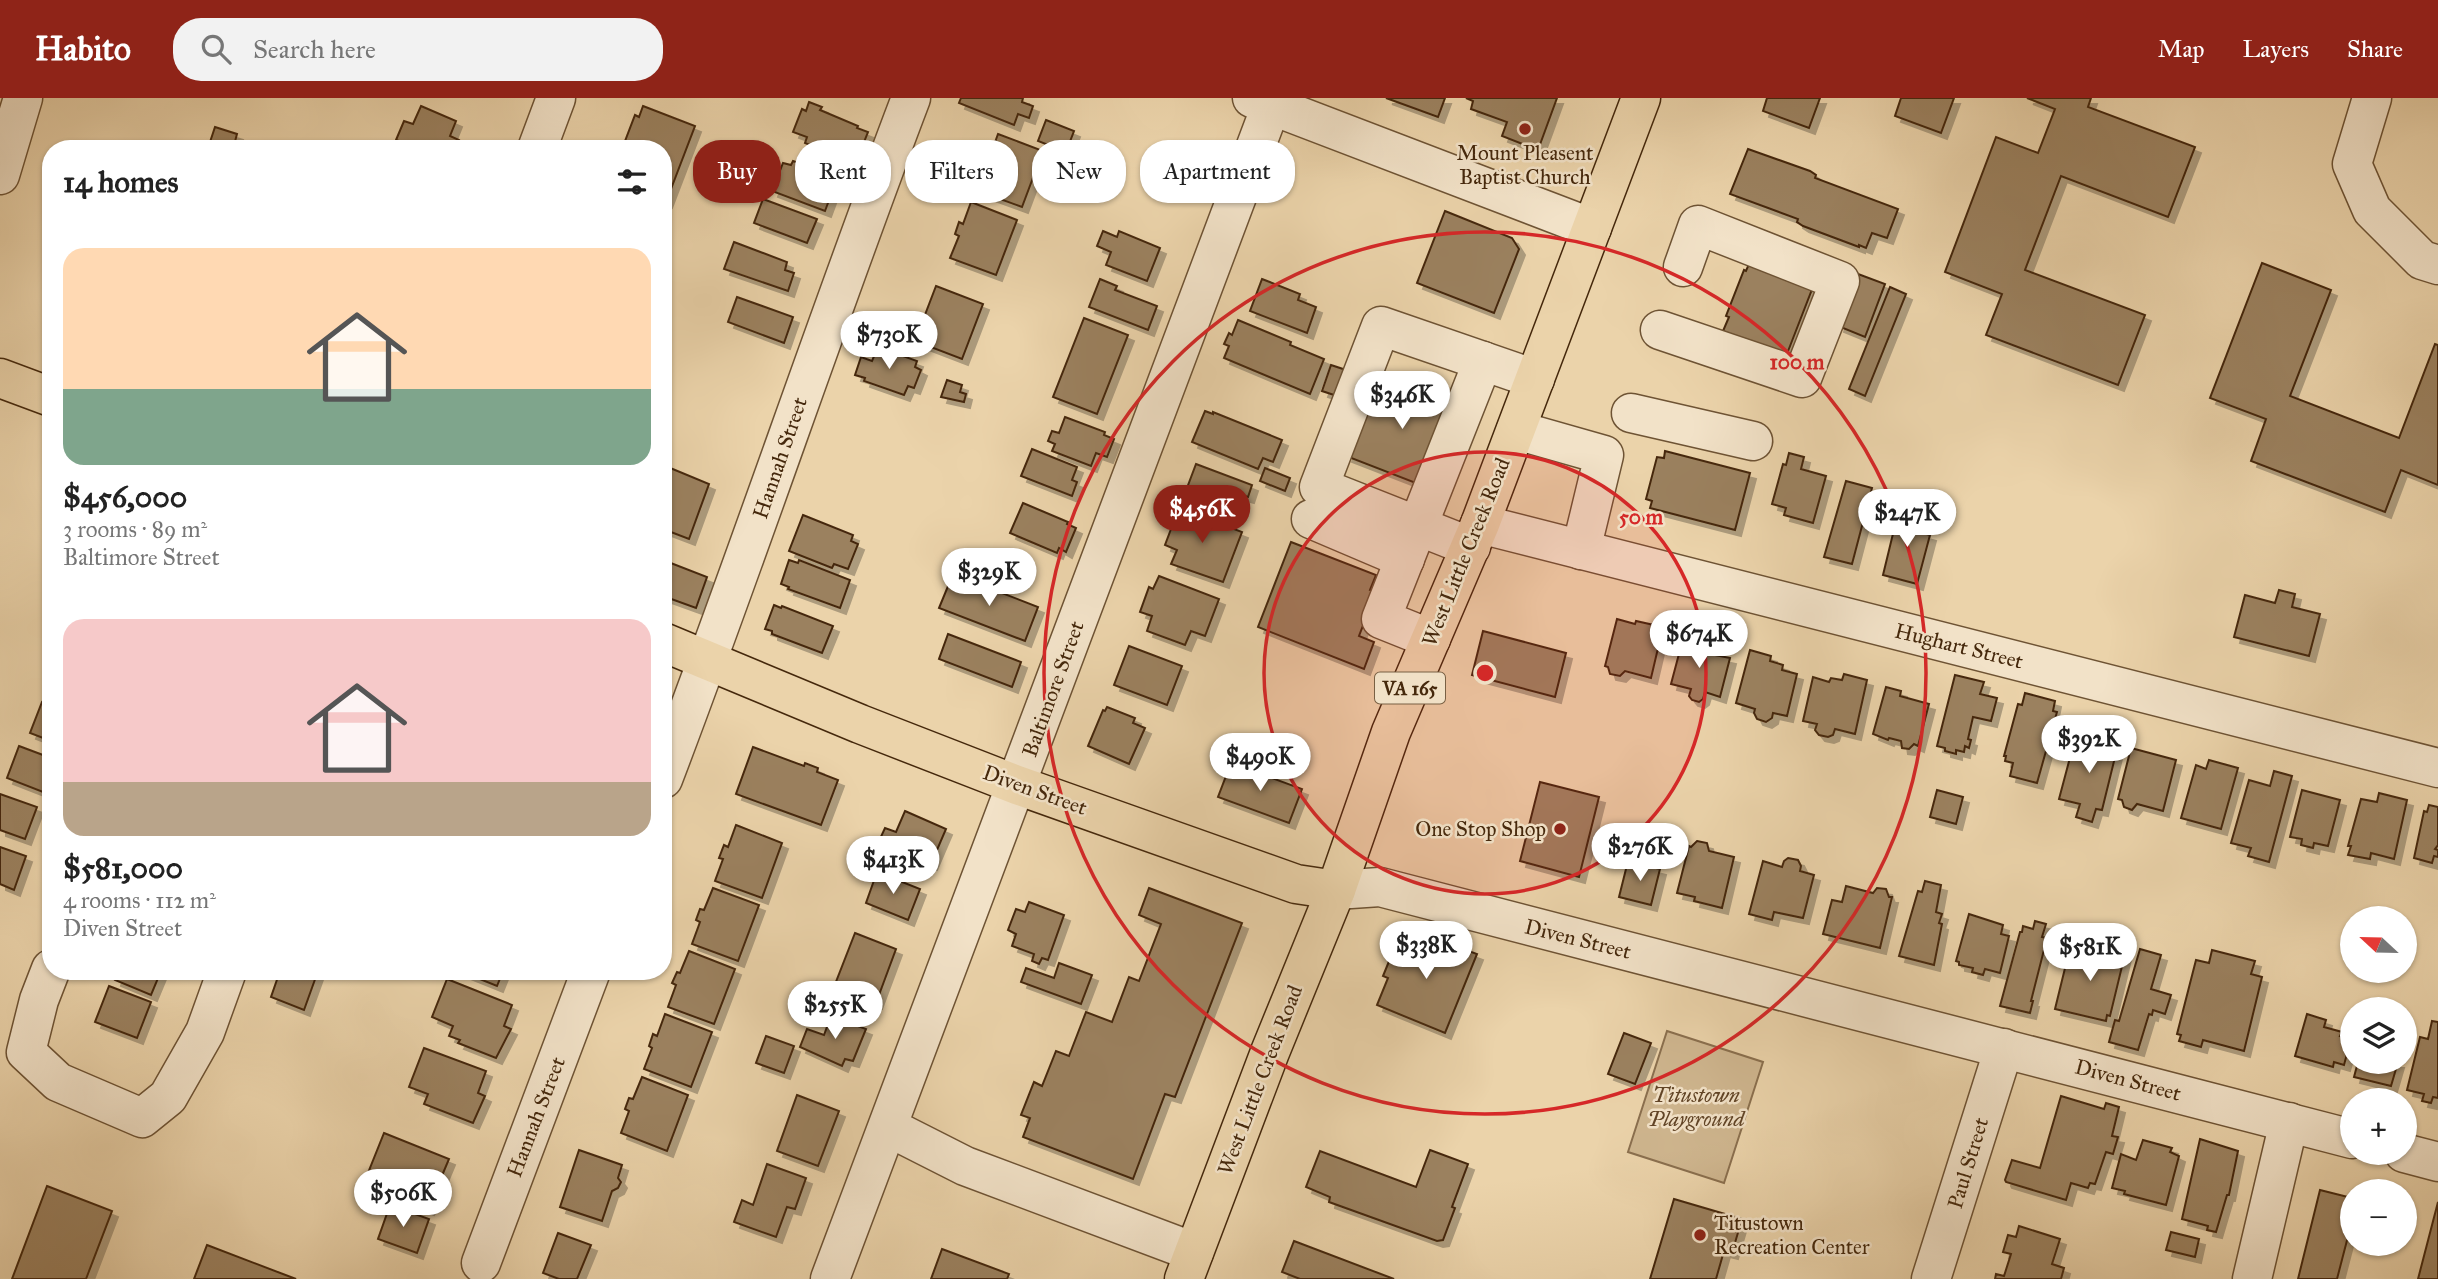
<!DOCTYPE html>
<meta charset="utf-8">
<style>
body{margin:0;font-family:"IM FELL Great Primer",serif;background:#f2f2f2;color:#222;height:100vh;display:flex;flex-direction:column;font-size:26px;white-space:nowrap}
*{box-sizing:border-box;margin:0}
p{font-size:23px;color:#767676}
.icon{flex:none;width:38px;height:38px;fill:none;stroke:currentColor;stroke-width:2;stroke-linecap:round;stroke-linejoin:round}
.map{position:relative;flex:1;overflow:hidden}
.panel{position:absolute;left:42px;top:42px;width:630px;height:840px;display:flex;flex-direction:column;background:#fff;border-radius:28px;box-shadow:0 2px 5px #0004}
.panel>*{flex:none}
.top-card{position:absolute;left:693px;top:42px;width:665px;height:63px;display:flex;gap:14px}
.needle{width:46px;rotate:292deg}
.buttons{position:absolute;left:2340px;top:808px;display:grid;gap:14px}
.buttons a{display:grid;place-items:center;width:77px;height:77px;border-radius:50%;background:#fff;box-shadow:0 2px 5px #0004;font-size:35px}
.price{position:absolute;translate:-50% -60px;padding:0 16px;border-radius:24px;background:#fff;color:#222;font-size:23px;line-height:46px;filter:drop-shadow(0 2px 4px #0008)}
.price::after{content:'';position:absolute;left:50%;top:42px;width:21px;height:16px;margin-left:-10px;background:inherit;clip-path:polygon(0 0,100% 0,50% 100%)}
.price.selected{background:#8f2418;color:#fff}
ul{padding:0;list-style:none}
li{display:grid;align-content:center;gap:14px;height:371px;padding:0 21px}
li span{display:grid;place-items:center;height:217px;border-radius:21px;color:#555}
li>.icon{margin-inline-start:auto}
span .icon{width:126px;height:126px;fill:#fffc;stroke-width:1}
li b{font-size:30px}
h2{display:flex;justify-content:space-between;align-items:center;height:84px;padding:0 21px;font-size:30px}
.tag{padding:0 24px;border-radius:28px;background:#fff;box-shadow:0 2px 5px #0004;font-size:24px;line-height:63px}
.tag.selected{background:#8f2418;color:#fff}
header{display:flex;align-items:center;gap:42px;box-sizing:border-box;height:98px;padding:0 35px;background:#8f2418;color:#fff}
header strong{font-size:33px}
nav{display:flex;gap:38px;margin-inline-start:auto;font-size:24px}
.search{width:490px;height:63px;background:#f2f2f2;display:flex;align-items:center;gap:18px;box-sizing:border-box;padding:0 24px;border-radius:28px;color:#767676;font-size:26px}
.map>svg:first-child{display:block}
</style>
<header>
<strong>Habito</strong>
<div class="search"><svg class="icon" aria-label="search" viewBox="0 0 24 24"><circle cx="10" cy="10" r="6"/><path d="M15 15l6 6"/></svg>Search here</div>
<nav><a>Map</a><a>Layers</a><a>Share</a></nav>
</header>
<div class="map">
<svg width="2438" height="1181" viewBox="0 0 2438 1181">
<defs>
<filter id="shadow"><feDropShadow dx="6" dy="6" stdDeviation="0" flood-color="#0004"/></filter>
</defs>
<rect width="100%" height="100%" fill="#ebd3aa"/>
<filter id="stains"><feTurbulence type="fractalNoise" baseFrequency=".00286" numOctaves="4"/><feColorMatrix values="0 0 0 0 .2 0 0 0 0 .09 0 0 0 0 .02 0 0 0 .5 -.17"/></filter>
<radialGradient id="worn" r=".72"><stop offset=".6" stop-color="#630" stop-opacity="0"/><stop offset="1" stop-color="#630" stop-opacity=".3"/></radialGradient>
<polygon fill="#cfb68f" stroke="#8a6f4e" stroke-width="2" points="1667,933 1763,964 1724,1085 1628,1054"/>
<g fill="#9b815e" stroke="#45280c" stroke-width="2" filter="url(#shadow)">
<polygon points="961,0 1023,0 1022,4 1033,8 1029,20 1018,16 1014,27 959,5"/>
<polygon points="1386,0 1445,0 1438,19"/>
<polygon points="1466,0 1557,0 1538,52 1502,38 1507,24 1471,11 1473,3"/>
<polygon points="1767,0 1820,0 1809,30 1763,13"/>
<polygon points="1901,0 1954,0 1941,35 1895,18"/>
<polygon points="2027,0 2091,0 2088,9 2195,49 2168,119 2061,78 2025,172 2145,217 2118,287 1986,237 2002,196 1945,174 1996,39 2038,55 2055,11"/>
<polygon points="809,4 822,9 820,12 858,28 857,30 868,34 860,54 850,50 845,62 805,45 807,39 793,34 802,11 806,13"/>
<polygon points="421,8 456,23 450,38 459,42 456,51 412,51 413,48 396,42 404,23 413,26"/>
<polygon points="643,8 695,28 666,104 663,103 663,51 622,51 635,17 639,19"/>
<polygon points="1046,22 1074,33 1066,54 1038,43"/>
<polygon points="215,29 237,36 233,51 221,51 209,47"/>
<polygon points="998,36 1043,53 1022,109 975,92 984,69 980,68 984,56 990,58"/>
<polygon points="1748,51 1810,73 1816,77 1815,80 1898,111 1887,140 1872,135 1866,150 1859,147 1859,149 1803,128 1797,124 1798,121 1730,96"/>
<polygon points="793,63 807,68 804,74 835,86 825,113 772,93 783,65 791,67"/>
<polygon points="763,101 817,121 807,145 754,125"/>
<polygon points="971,104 1017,122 996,177 950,160 959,138 955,136 959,124 963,126"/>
<polygon points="1445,113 1512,140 1519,151 1494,215 1417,185"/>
<polygon points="1103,133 1117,139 1119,133 1160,150 1147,183 1106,167 1111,154 1097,148"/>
<polygon points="734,144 787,164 785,172 794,175 788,193 724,171"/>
<polygon points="1752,159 1816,181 1785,261 1723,233 1729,219 1726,218 1744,172 1746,173"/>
<polygon points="2262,165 2331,192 2290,298 2399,340 2435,246 2438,247 2438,387 2401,372 2385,414 2251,363 2266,321 2210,300"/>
<polygon points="1858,176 1885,186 1865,239 1838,228"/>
<polygon points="1100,181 1117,188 1115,192 1157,208 1148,232 1089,209"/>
<polygon points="1262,181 1300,196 1298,202 1316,209 1307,235 1250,213"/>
<polygon points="936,188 983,206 962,261 915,243"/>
<polygon points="1890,189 1906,196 1865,298 1849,291"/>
<polygon points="737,199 793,219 784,245 728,224"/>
<polygon points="1084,220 1128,237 1097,316 1053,299"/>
<polygon points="1238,222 1291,244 1290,247 1324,261 1310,296 1224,260 1229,248 1224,246 1229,235 1232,237"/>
<polygon points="878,249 917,263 915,269 921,272 914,290 908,288 904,297 864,283 865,280 855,277 861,259 872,263"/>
<polygon points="1331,267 1346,272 1337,298 1322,293"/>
<polygon points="1378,277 1457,306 1426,389 1346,358"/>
<polygon points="947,282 962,287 960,294 966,296 964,304 941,299"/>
<polygon points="1205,313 1213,316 1213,314 1282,342 1273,364 1263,360 1258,371 1192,344"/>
<polygon points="1065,319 1105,334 1104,337 1114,341 1107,359 1096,355 1091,368 1052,353 1055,346 1048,343 1052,333 1059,335"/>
<polygon points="1032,351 1077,369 1072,382 1077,384 1072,398 1021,378"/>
<polygon points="1665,353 1750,375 1735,432 1650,410 1652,403 1646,401 1657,359 1664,360"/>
<polygon points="1789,355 1804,359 1801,371 1826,378 1813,425 1784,417 1786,410 1772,406 1783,366 1786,367"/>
<polygon points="1196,366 1252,387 1248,399 1238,396 1231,415 1184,398"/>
<polygon points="663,367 709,386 689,441 663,431"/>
<polygon points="1265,370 1290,380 1285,393 1260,383"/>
<polygon points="1846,383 1872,390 1852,466 1824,459"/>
<polygon points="1023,405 1068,424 1067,426 1076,430 1066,454 1059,450 1057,455 1010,435"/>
<polygon points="1179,410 1242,434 1223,484 1171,466 1177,452 1165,447"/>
<polygon points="1898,415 1927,423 1923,435 1930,437 1917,486 1883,477"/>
<polygon points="803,417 853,437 851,443 858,446 848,471 834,466 832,470 789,453"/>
<polygon points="1291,444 1376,477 1370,492 1376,494 1359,538 1374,544 1364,571 1258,529"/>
<polygon points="663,462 707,479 696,510 663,498"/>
<polygon points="789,462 798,465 799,462 850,482 840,510 788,491 789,489 781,486"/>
<polygon points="953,476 1038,509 1025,543 939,510"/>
<polygon points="1159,478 1219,501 1205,538 1191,533 1185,547 1147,533 1152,518 1140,514 1149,489 1153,491"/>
<polygon points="2279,492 2295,496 2292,509 2320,516 2309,558 2234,539 2245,497 2275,505"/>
<polygon points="774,507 781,510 782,508 833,528 822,555 772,536 772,533 765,531"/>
<polygon points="1617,521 1635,526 1636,523 1663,529 1651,580 1625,573 1620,578 1610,576 1608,569 1605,568"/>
<polygon points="1483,533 1566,555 1555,599 1472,577"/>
<polygon points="948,536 1021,564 1012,589 939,561"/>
<polygon points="1684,537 1704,542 1700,554 1730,560 1720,599 1705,594 1703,601 1699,604 1692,602 1689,598 1691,591 1671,586"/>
<polygon points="1129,548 1182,568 1167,607 1114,587"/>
<polygon points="1750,552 1771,558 1770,563 1783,567 1782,572 1797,576 1787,618 1773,615 1772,620 1766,624 1757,621 1754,615 1755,611 1736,605"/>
<polygon points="1844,576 1867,582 1855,636 1835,631 1833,637 1828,639 1819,637 1815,632 1817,626 1803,623 1813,579 1829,584 1831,580 1842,582"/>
<polygon points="1955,577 1984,584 1980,596 1997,600 1991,623 1973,619 1968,641 1971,642 1969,650 1965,648 1964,654 1956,652 1956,656 1945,653 1945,650 1937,648"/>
<polygon points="1886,589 1901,593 1900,598 1929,606 1918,648 1914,646 1909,651 1902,650 1901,643 1889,640 1888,642 1873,636"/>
<polygon points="2025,595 2055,603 2053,613 2057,614 2037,685 2010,678 2013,665 2005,663 2006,658 2004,658 2018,606 2022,607"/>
<polygon points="42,604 51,607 51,643 30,635"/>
<polygon points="1107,609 1135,620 1133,625 1145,630 1129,666 1088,648 1103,612 1105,613"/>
<polygon points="2076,637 2118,647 2102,712 2096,711 2092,724 2076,719 2080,706 2059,701"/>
<polygon points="19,648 51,660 51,674 43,694 7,680"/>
<polygon points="753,649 804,668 805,665 818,670 817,674 838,682 821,727 736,696"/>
<polygon points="2131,650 2176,662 2163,713 2137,706 2132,712 2124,709 2122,702 2118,701"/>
<polygon points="2209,662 2238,670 2221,731 2181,720 2196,667 2206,671"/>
<polygon points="1231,665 1302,691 1289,725 1218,699"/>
<polygon points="2274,673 2292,678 2269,764 2248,758 2251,750 2231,745 2249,682 2270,688"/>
<polygon points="1540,684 1599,699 1579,779 1520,763"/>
<polygon points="1937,692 1963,699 1956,726 1930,719"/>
<polygon points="2302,692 2340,702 2328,748 2314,745 2313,750 2301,747 2302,741 2290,739"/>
<polygon points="2379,695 2407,702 2394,761 2371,755 2370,761 2348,757 2351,748 2348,748 2361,701 2377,704"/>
<polygon points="0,696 37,709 25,741 0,732"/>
<polygon points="2429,707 2438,709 2438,747 2435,751 2438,752 2438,759 2434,758 2432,765 2414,760 2424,713 2427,714"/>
<polygon points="905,713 946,731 931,766 879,743 885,730 896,734"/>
<polygon points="736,727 782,745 762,800 715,783 723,761 719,760 724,747 728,749"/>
<polygon points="1697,743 1707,745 1709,753 1734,759 1722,810 1694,803 1695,799 1677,795 1689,748 1691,749"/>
<polygon points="0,749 26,758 14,792 0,786"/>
<polygon points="1788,760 1798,762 1801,768 1800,773 1814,777 1803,820 1774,814 1772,822 1749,816 1763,763 1782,769 1784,763"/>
<polygon points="1628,763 1660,771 1651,807 1619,799"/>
<polygon points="877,774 920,791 908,822 866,805"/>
<polygon points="1925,783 1941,787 1936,814 1942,816 1939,825 1942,826 1934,867 1899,858 1918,793 1922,794"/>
<polygon points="1846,788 1873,795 1877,790 1886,791 1889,799 1892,799 1880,850 1823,836 1832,802 1842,804"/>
<polygon points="713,790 759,807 738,863 692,846 700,824 696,822 700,811 704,812"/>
<polygon points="1149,790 1242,825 1175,999 1165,996 1133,1081 1023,1039 1030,1020 1021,1017 1034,984 1042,988 1056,953 1069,958 1086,914 1112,924 1129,879 1139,883 1161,826 1139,817"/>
<polygon points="1029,804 1064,817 1048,862 1042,860 1039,866 1032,863 1034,856 1012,848 1016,836 1008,832 1016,811 1025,814"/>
<polygon points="1969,816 2003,827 2001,836 2009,838 2000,875 1985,871 1983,877 1972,874 1973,870 1959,867 1959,864 1956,863"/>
<polygon points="2035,823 2046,826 2042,839 2047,840 2031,903 2033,903 2030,915 2000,908 2020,834 2022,834 2023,828 2033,831"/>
<polygon points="1406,833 1464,857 1466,852 1477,856 1445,935 1377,907 1388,880 1383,878 1392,856 1396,858"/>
<polygon points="855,835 896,851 876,905 834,889"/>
<polygon points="2074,848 2100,854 2101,850 2125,856 2110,918 2107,917 2106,923 2055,911 2067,862 2071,862"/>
<polygon points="2140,851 2161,857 2151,891 2171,897 2165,916 2153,912 2152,917 2149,916 2138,952 2109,944 2115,922 2119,923"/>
<polygon points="2212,852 2255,863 2251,876 2262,879 2244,953 2203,942 2201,949 2179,943 2181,937 2177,936 2196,862 2209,865"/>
<polygon points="689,853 735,871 714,926 668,909 676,887 672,885 677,874 680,875"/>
<polygon points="1059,865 1092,877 1081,906 1021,884 1026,870 1054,880"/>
<polygon points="118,873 161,873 151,897 115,882"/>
<polygon points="280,873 318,873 304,912 271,899"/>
<polygon points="460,873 503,873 497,888"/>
<polygon points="447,881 512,907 504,928 511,931 496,960 458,945 460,942 449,938 453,928 432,919"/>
<polygon points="109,888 151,904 137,940 95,924"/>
<polygon points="665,916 712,934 691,989 644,971 652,950 649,948 653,936 657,938"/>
<polygon points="2307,916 2326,922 2324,929 2342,934 2340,938 2351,941 2344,967 2334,964 2333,969 2295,958"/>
<polygon points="831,918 866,931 853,963 845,961 842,968 800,949 807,931 824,937"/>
<polygon points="2432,923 2438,924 2438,1000 2433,999 2431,1005 2422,1003 2424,996 2407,992 2420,939 2428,941"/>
<polygon points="1624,935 1651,945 1635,986 1608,976"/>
<polygon points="766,938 794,948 784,975 756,965"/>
<polygon points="424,950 486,973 478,995 485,998 473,1025 424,1006 428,996 409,989"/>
<polygon points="2358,964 2398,964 2391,988 2354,979"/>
<polygon points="642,979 688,997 667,1053 621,1035 629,1013 625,1011 629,1000 633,1001"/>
<polygon points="797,997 839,1013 818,1068 777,1053"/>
<polygon points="2061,998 2104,1011 2106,1005 2119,1009 2112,1038 2118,1039 2113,1056 2106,1054 2095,1086 2090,1085 2088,1090 2071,1085 2066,1102 2006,1084 2005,1082 2012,1062 2040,1070"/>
<polygon points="384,1035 449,1061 428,1111 364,1085"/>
<polygon points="2200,1041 2238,1053 2229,1097 2227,1097 2216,1134 2207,1132 2208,1128 2182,1121"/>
<polygon points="2143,1042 2172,1050 2170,1054 2179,1058 2166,1107 2124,1096 2125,1093 2112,1090 2121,1056 2136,1062"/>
<polygon points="579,1052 622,1067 618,1080 621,1084 618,1090 612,1093 602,1123 560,1109"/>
<polygon points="1430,1052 1468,1066 1452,1109 1455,1110 1443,1142 1437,1143 1329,1104 1330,1099 1306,1089 1320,1053 1416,1089"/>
<polygon points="767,1066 806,1080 795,1111 787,1109 776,1139 734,1124 742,1102 753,1107"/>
<polygon points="47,1088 112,1113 86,1181 12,1181"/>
<polygon points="2320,1092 2352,1100 2352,1123 2337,1181 2298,1181"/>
<polygon points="1674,1101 1742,1121 1732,1155 1724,1153 1716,1181 1650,1181"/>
<polygon points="2438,1104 2438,1181 2418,1181"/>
<polygon points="390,1107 429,1121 417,1155 378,1141"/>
<polygon points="2019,1128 2060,1141 2052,1166 2064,1170 2061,1181 1995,1181 1996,1176 2004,1178 2011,1156 2003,1154 2008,1137 2016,1139"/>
<polygon points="2171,1134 2199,1141 2195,1159 2166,1152"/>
<polygon points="558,1135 591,1147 577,1181 559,1181 543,1175"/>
<polygon points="1294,1143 1394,1181 1300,1181 1282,1174"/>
<polygon points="207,1147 296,1181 194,1181"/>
<polygon points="942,1151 1009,1176 1007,1181 931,1181"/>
</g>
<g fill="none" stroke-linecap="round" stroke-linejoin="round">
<g stroke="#6e5334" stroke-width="41">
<g id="minor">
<polyline points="1252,0 1592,130"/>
<polyline points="2372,0 2352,66 2372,112 2422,162 2438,167"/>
<polyline points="537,51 556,0"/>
<polyline points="0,77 23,0"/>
<polyline points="1660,232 1802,280 1840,183 1698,127 1683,169"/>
<polyline points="1631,315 1753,343"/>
<polyline points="1516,332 1604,357 1581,452"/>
<polyline points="1311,421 1405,461"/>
<polyline points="1480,426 2438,670"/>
<polyline points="1471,449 1319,389 1381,228 1535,281"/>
<polyline points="1431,541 1381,521 1483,263"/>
<path d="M663,681C749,455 825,226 911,0"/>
<polyline points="1336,792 1380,789 2352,1041"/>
<polyline points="51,871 39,902 26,954 58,984 142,1020 168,999 205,934 227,873"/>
<polyline points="888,1029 965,1068 1194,1154"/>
<polyline points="2404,1055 2438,1064"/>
<polyline points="481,1165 591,873"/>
<polyline points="830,1181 1274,0"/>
<polyline points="1931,1181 2004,950"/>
<polyline points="2252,1181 2289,1024"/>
</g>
</g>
<g stroke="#45280c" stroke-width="41">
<g id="major">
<polyline points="0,280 51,299"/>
<polyline points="663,544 860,626 1017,687 1296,786 1336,792"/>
<polyline points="1184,1181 1270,954 1336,792 1391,634 1480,426 1641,0"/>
</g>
</g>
<use href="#minor" stroke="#f2e2c8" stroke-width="38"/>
<use href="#major" stroke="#ebd3aa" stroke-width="38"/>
</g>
<circle cx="1485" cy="575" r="221" fill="#d62828" fill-opacity=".12"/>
<g fill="none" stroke="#d62828" stroke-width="3.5">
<circle cx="1485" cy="575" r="221"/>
<circle cx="1485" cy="575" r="441"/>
</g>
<g fill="#8f2418" stroke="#f2e2c8" stroke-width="2.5">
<circle cx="1525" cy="31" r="7"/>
<circle cx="1560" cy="731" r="7"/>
<circle cx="1700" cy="1137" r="7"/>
</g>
<g text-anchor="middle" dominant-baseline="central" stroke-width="5" stroke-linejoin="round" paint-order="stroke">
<rect fill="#f2e2c8" stroke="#796044" stroke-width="2" x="1375" y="574.5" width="70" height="31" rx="5"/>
<g font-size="19" font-weight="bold" fill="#45280c">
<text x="1410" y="590">VA 165</text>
</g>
<g font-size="21" fill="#45280c" stroke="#f2e2c8">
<text x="1525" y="55">Mount Pleasent<tspan x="1525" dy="24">Baptist Church</tspan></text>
<text x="1546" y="731" text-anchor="end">One Stop Shop</text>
<text x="1714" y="1125" text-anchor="start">Titustown<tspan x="1714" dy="24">Recreation Center</tspan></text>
</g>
<g font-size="21" fill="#45280c" stroke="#f2e2c8">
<text transform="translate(780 360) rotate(-71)">Hannah Street</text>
<text transform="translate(1466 454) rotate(-68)">West Little Creek Road</text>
<text transform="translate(1959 548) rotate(14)">Hughart Street</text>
<text transform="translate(1053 591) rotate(-70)">Baltimore Street</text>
<text transform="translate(1035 692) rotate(20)">Diven Street</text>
<text transform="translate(1578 841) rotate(14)">Diven Street</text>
<text transform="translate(1260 982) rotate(-69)">West Little Creek Road</text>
<text transform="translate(2128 982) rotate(15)">Diven Street</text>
<text transform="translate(536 1019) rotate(-69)">Hannah Street</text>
<text transform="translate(1968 1065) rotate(-73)">Paul Street</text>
</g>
<g font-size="21" font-style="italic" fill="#614426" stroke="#f2e2c8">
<text x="1696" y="997">Titustown<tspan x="1696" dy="24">Playground</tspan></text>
</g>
</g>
<circle cx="1485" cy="575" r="10" fill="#d62828" stroke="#f2e2c8" stroke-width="3.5"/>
<g font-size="21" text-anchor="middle" font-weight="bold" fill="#d62828" stroke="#f2e2c8" stroke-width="5" stroke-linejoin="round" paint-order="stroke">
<text x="1797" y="271">100 m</text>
<text x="1641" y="426">50 m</text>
</g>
<rect width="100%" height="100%" filter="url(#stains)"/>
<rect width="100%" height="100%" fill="url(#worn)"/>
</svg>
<div class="buttons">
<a><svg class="needle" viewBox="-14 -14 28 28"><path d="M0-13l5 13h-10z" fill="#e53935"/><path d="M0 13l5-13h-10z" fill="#767676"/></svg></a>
<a><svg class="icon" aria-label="layers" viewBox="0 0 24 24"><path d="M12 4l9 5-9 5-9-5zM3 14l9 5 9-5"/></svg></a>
<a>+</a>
<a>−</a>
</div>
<b class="price" style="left:889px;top:273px">$730K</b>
<b class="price" style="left:1402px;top:333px">$346K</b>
<b class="price selected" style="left:1202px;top:447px">$456K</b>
<b class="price" style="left:1907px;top:451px">$247K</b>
<b class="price" style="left:989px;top:510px">$329K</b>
<b class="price" style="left:1699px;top:572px">$674K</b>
<b class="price" style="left:2089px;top:677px">$392K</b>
<b class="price" style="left:1260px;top:695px">$490K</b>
<b class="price" style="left:1640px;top:785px">$276K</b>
<b class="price" style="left:893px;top:798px">$413K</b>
<b class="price" style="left:1426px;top:883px">$338K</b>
<b class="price" style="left:2090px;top:885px">$581K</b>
<b class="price" style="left:835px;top:943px">$255K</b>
<b class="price" style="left:403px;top:1131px">$506K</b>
<div class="top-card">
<a class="tag selected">Buy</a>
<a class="tag">Rent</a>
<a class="tag">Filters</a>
<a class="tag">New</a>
<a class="tag">Apartment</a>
</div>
<section class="panel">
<h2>14 homes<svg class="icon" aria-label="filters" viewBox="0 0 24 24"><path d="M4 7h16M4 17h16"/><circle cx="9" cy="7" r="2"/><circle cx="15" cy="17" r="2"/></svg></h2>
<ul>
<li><span style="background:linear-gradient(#ffd9b3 65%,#7fa58c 0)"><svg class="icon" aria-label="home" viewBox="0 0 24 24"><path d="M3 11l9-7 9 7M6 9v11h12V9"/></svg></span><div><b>$456,000</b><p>3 rooms · 89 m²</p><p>Baltimore Street</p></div></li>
<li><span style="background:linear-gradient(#f6c9c9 75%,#b9a48a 0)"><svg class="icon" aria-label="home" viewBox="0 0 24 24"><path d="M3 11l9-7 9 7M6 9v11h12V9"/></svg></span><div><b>$581,000</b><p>4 rooms · 112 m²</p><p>Diven Street</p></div></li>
</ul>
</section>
</div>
